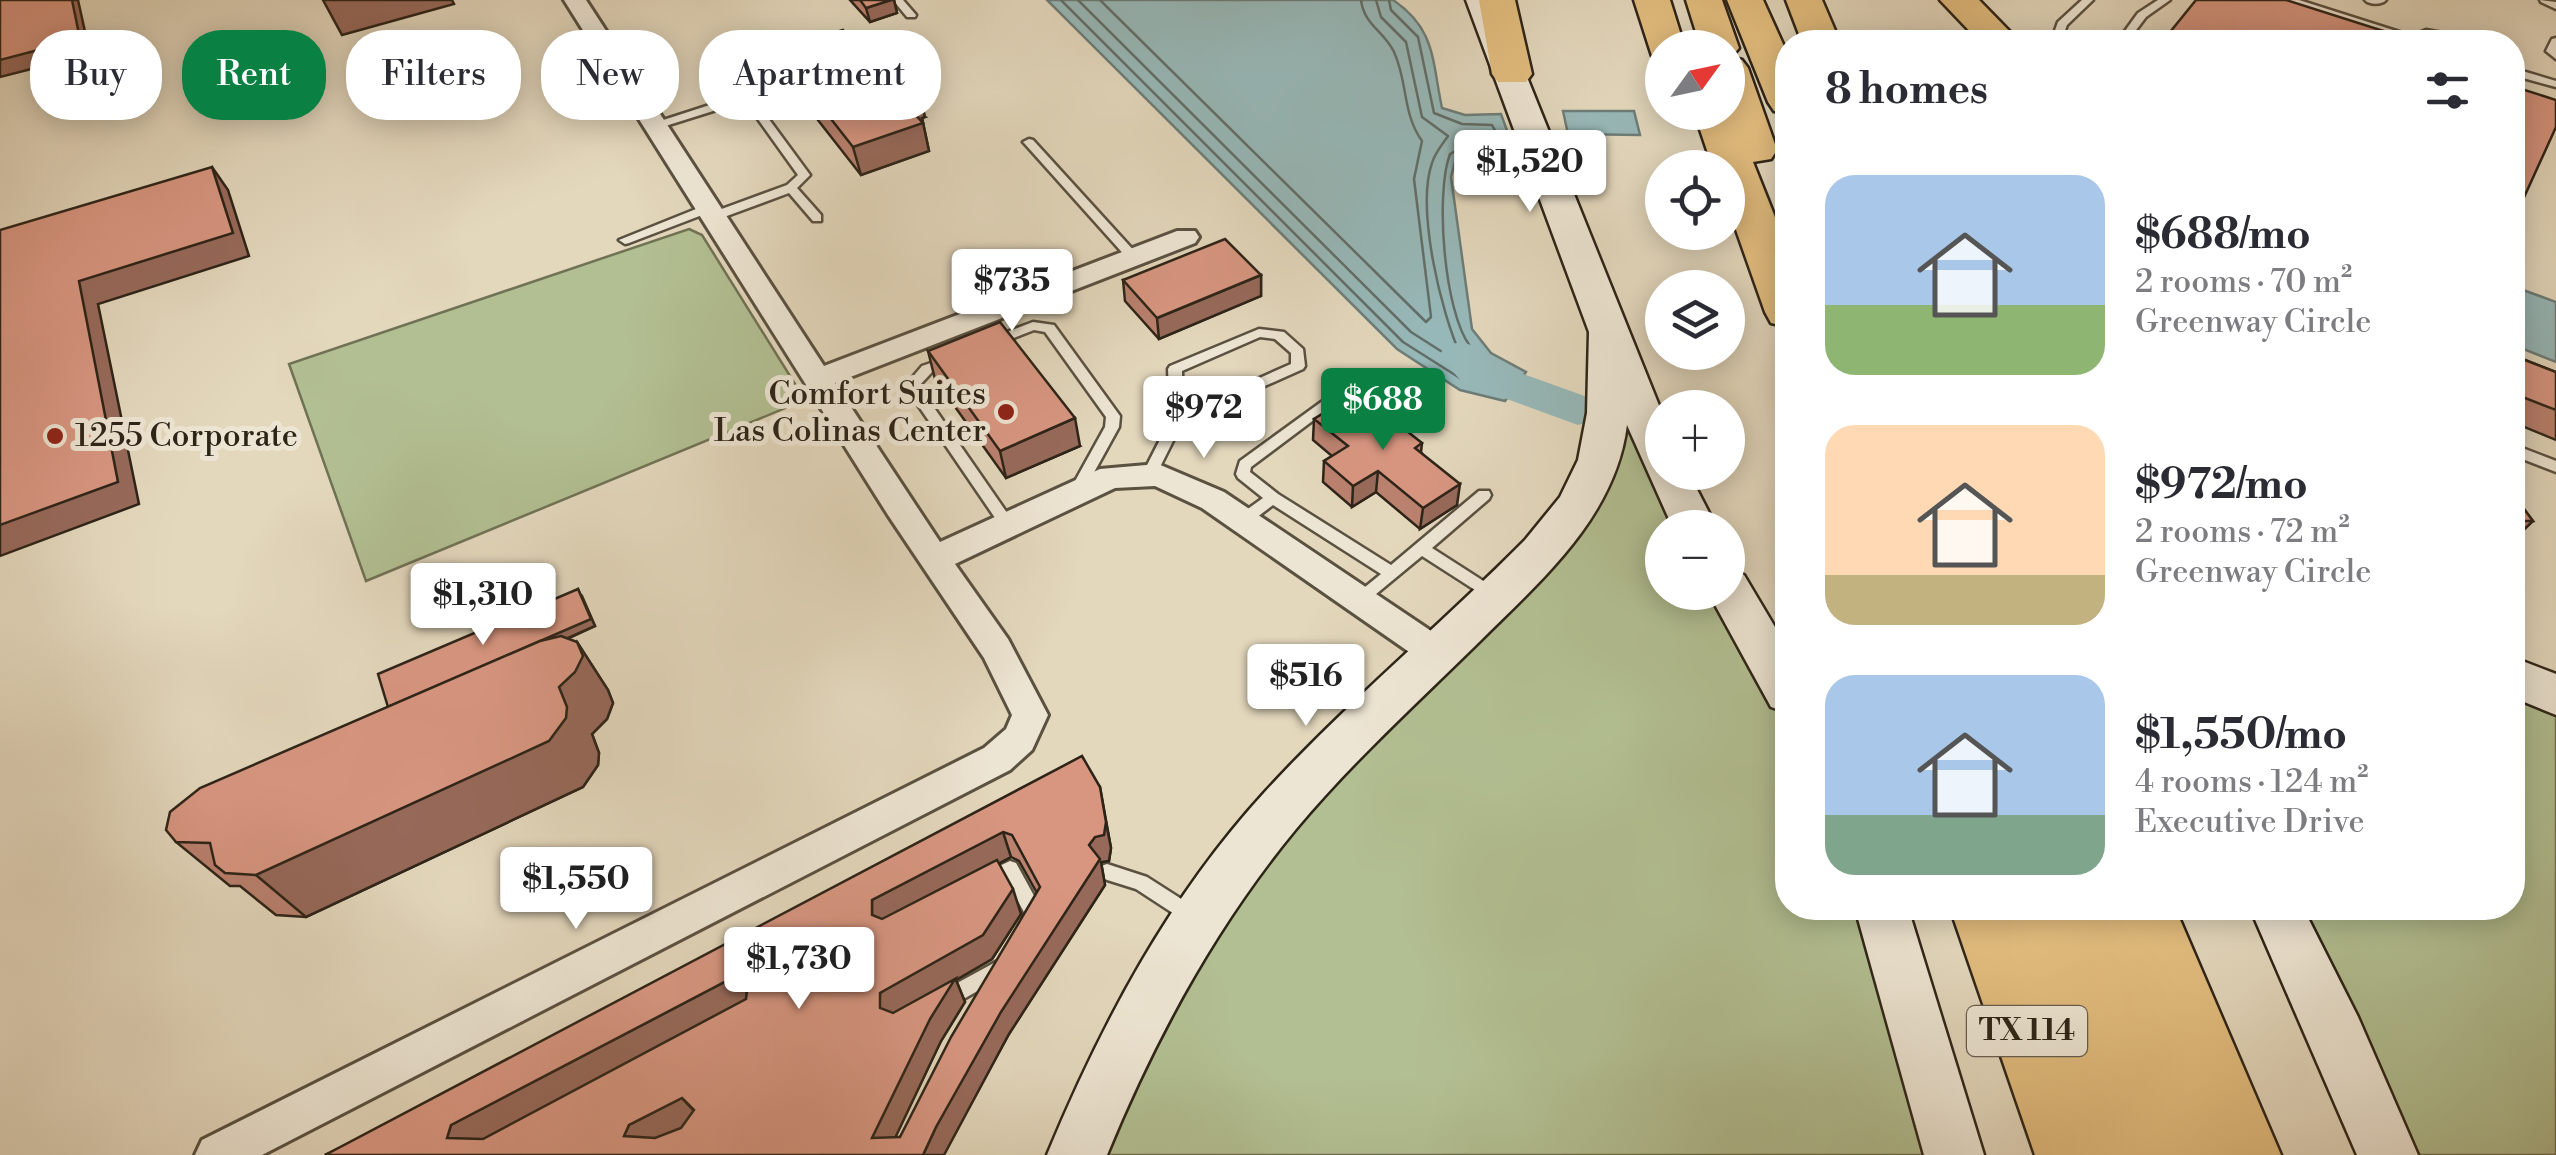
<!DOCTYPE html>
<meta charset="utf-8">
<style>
body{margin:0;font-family:"Libre Bodoni",serif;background:#f7f7f7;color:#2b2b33;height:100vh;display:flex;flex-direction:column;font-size:38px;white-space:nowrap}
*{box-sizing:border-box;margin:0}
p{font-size:32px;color:#7c7c81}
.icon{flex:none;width:55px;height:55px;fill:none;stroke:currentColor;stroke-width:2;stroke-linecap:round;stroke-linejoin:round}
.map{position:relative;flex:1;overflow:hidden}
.panel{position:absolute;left:1775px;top:30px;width:750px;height:890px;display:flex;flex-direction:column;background:#fff;border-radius:40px;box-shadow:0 5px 25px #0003}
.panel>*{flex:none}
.banner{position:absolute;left:30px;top:30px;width:950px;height:90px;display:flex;gap:20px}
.needle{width:65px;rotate:57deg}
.fabs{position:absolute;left:1645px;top:30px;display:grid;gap:20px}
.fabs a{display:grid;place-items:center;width:100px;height:100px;border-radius:50%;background:#fff;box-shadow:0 5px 25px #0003;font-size:50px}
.price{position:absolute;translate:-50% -85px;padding:0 22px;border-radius:10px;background:#fff;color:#222;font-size:32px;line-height:65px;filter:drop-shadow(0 2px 5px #0008)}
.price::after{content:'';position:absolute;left:50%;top:60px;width:30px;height:22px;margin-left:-15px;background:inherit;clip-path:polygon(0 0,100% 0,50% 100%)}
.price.active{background:#0b8043;color:#fff}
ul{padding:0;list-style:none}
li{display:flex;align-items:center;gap:30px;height:250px;padding:0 50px}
li span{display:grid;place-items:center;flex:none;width:280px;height:200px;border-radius:30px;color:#555}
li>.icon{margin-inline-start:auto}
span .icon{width:120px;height:120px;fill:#fffc;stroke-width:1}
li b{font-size:42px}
h2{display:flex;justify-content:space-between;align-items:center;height:120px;padding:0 50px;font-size:42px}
.pill{padding:0 35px;border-radius:40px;background:#fff;box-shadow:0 5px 25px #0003;font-size:35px;line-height:90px}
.pill.active{background:#0b8043;color:#fff}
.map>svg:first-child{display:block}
</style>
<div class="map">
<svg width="2556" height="1155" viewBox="0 0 2556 1155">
<rect width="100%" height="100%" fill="#e3d7bc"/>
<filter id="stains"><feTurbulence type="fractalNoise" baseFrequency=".002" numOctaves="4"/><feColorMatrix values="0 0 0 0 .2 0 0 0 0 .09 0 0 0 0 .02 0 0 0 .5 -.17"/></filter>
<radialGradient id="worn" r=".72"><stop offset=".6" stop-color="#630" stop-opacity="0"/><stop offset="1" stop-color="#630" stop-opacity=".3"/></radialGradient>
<g fill="#b2bf92" stroke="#707255" stroke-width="2.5">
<polygon points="689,229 702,235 805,400 366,581 289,364"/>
<polygon points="1624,414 1680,527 1662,528 1662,592 1716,593 1787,724 1788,908 1861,908 1927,1155 1099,1155 1106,1134 1261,857 1398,710"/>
<polygon points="2513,689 2556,705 2556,1155 2412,1155 2292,908 2512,908"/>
</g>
<g fill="#97b8b8" stroke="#6d7d78" stroke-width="2.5">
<path d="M1047,0H1393C1436,29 1432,61 1442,108L1465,115L1501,114L1513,147L1473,152L1455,162L1451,177L1472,329L1491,353L1526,372L1505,401L1460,390L1397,349Z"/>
<polygon points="1563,111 1634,111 1640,135 1568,134"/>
<polygon points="2512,286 2556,302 2556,362 2513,345"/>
</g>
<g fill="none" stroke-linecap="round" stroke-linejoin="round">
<g stroke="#626e68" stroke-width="2.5">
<path d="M1061,0L1403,342L1463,380L1500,389L1508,374C1495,366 1480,359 1470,346C1444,312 1435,194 1450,154L1470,143L1495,139L1497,134L1492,125L1462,124L1434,113L1418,37L1391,10L1389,0"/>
<path d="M1078,0L1411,332L1458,362L1461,356C1441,313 1416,209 1432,163C1435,153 1442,145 1448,136L1422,117L1406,42L1381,17L1376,0"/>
<path d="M1100,0L1426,322L1431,317L1414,179L1422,141C1402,113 1408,82 1394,52C1384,31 1364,25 1361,0"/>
</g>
<polygon fill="#97b8b8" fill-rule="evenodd" points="1460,342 1475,346 1493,363 1593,399 1599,410 1593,421 1578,425 1463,383 1439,356 1445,346"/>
<g stroke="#5a5141" stroke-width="5">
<g id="service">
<polygon points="893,0 903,0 916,15 915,17 907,17"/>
<polygon points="2082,0 2093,0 2067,25 2063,36 2067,42 2057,42 2053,36 2058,22"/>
<polygon points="2158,0 2170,0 2146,17 2127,42 2117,42 2138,13"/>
<polygon points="2284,0 2299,0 2412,36 2426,30 2475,39 2480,42 2461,42 2427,36 2416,42 2404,42 2405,41"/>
<path d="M2365,0H2386C2382,5 2369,5 2365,0Z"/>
<polygon points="2540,0 2556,2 2556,9 2541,2"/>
<polygon points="2556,38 2556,59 2546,51 2552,39"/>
<polygon points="2512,68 2556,81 2556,87 2512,75"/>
<polygon points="714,75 718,76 732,100 757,103 810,175 797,188 821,215 821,221 813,221 789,193 716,220 708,220 708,214 787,185 798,175 750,108 729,106 659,128 651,128 651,124 722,101 709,78"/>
<polygon points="1029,139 1033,140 1136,253 1136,259 1128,259 1025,144 1023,142"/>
<polygon points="706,205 712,209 710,212 629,243 625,244 619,240"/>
<polygon points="1033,322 1054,325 1120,416 1119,427 1081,496 1076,497 1069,492 1105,427 1106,417 1045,332 1034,330 991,347 984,343 986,340"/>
<path d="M1259,329L1284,332L1303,349L1305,366L1303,369L1182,423L1154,479H1144L1142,475L1170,420L1168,369L1170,366ZM1260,337L1275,339L1291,353V364L1183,412L1182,371Z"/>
<polygon points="951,356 958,360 956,363 932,372 919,386 1014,523 1016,527 1014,531 1004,531 905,386 922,366"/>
<polygon points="1346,384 1353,389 1351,392 1251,467 1250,472 1278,494 1391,565 1479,491 1489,491 1491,495 1489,499 1432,548 1499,591 1502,595 1499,599 1489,599 1422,556 1364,604 1354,604 1351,600 1354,596 1381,574 1273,505 1248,524 1238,524 1236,520 1238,516 1263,498 1238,478 1236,474 1240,461"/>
<polygon points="2512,444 2556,461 2556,472 2512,455"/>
<polygon points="1010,861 1016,863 1044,914 1037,927 1031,929 1025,927 1022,921 1025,914 1006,879 986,889 980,887 977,881 980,875"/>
<polygon points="1107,864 1147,877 1197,909 1200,915 1197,921 1191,923 1185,921 1136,889 1101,878 1098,872 1101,866"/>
<polygon points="1003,958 1009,961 1012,967 1009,973 953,1005 946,1008 939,1005 937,999 939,993"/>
</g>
</g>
<g stroke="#5a5141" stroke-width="6">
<polygon id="minor" points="564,0 586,0 824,366 1177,231 1195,231 1199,237 1195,243 835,383 940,542 1100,469 1158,464 1224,492 1449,643 1454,653 1449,663 1437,667 1425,663 1202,508 1155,486 1115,488 955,564 1008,639 1048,715 1032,750 1010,770 262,1155 195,1155 202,1140 984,748 1006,729 1012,715 984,658 888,515"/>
</g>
<g stroke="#2d2418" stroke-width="5">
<g id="secondary">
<path d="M1466,0H1496L1662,413V472H1688L1717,528H1673L1627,425C1615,519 1539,582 1476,645C1415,705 1351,763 1296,829C1215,927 1155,1038 1107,1155H1047C1101,1025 1168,898 1264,793C1346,703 1440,626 1525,540L1560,497L1578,460L1587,413L1589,332Z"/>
<polygon points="1728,569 1744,575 1788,649 1788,713 1771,707 1708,592 1728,592"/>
<polygon points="2512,657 2556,674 2556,715 2512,697"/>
<polygon points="1855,908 1908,908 1984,1155 1924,1155"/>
<polygon points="2250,908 2303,908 2358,1017 2418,1155 2357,1155"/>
</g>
</g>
<g stroke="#2d2418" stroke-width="5">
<g id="motorway">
<polygon points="1479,0 1515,0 1532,74 1526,82 1498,82 1492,74"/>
<polygon points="1634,0 1670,0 1685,48 1662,48 1662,59 1652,56"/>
<polygon points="1686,0 1722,0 1739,48 1731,57 1742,60 1748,68 1777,150 1771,159 1753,162 1788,250 1788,327 1771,323 1765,312 1728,207 1728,168 1713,168 1694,112 1728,112 1728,48 1701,48"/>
<polygon points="1727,0 1763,0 1788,55 1788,114 1774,111 1768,102"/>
<polygon points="1786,0 1822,0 1840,42 1802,42"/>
<polygon points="1940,0 1979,0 2020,42 1980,42"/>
<polygon points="1950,908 2175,908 2281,1155 2035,1155"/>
</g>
</g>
<use href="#service" fill="#ede5d3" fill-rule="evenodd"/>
<use href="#minor" fill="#ede5d3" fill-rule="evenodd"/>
<use href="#secondary" fill="#ede5d3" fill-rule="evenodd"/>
<use href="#motorway" fill="#e2bc7e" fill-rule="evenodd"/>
</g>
<g fill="#ba816f" stroke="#2d2418" stroke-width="2.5" fill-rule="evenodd">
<polygon points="850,0 894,0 897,13 870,22"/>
<polygon points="777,50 925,117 922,118 929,151 861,175 785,78"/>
<polygon points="2512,86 2521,204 2512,214"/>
<polygon points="1261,275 1261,296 1159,339 1125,301 1123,280"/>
<polygon points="928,351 1080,446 1006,478 935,379"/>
<polygon points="2512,355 2556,372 2556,440 2512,422"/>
<polygon points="1355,411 1422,443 1421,452 1457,505 1420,529 1376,492 1352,507 1323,482 1324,461 1332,456 1313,440 1314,419"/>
<polygon points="2512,493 2533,521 2512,541"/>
<polygon points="582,596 595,626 567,639 577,642 608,690 613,703 607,719 592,734 599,753 598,765 583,787 306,917 276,915 240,886 230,886 176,842"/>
<path d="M1100,787L1111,848L1109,861L1101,862L1105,885L1009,1034L947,1147L325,1155ZM1011,857L1019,861L1037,893L900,1137H895L941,1041L965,1002L956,980L992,959L1021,914L999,864Z"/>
</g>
<g fill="#97695a" stroke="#2d2418" stroke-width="2.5">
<polygon points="72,0 78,0 90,54 0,77 0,60"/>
<polygon points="323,0 452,0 454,4 342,35"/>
<polygon points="891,0 894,0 897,13 870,22 866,8"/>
<polygon points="919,90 925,117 922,118 929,151 861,175 853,147 908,93"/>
<polygon points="212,167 228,190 249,256 98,304 139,504 0,556 0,525 79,281"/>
<polygon points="1261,275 1261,296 1159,339 1157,318"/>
<polygon points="1075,418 1080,446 1006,478 1000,451"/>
<polygon points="1378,471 1376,492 1352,507 1353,486"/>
<polygon points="1460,484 1457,505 1420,529 1423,508"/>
<polygon points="578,589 595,626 394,715"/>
<polygon points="577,642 608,690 613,703 607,719 592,734 599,753 598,765 583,787 306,917 256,875 559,687"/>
<polygon points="1106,822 1111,848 1109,861 1101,862 1105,885 1009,1034 944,1155 923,1155 936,1127 1089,845"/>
<polygon points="1003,832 1011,857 884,924 872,915 872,900"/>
<polygon points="1013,889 1021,914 992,959 956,980 965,1002 941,1041 887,1155 872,1138 880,993"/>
<polygon points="736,976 752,1000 478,1145 447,1138 451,1125"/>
<polygon points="682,1098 701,1119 650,1145 624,1136 629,1125"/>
</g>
<g fill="#d89681" stroke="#2d2418" stroke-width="2.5" fill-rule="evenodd">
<polygon points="0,0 72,0 80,39 0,60"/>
<polygon points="860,0 891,0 866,8"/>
<polygon points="2196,0 2286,0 2418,42 2162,42"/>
<polygon points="843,30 853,42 862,39 872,51 882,47 919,90 908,93 919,106 910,109 923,123 853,147 777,50"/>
<polygon points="2512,86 2556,100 2556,127 2521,204 2512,201"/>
<polygon points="212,167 233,233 79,281 118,482 0,525 0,230"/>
<polygon points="1225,239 1261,275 1157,318 1123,280"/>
<polygon points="1000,322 1075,418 1000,451 928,351"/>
<polygon points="2512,355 2556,372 2556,410 2512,393"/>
<polygon points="1343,401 1355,411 1370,402 1422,443 1415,448 1460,484 1423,508 1378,471 1353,486 1324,461 1348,446 1314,419"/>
<polygon points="2512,493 2533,521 2512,521"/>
<polygon points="578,589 591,619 388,707 378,674"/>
<polygon points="561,636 577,642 583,656 575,672 559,687 567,707 566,718 549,741 256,875 225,873 215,865 210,843 176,842 166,830 170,812 200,788 540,641"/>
<path d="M1082,756L1100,787L1106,822L1104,835L1095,837L1089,845L1100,859L1001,1012L936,1127L923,1155H325ZM1003,832L1012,835L1040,887L951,1037L900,1137L872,1138L930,1019L955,979L893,1013L880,1008V993L983,935L1013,889L997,860L882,919L872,915V900ZM736,976L748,982L746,999L483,1139L447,1138L451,1125ZM682,1098L694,1110L681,1128L655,1138L624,1136L629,1125Z"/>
</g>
<g fill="#8f2418" stroke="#ede5d3" stroke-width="4">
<circle cx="1006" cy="412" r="10"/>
<circle cx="55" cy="436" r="10"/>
</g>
<g text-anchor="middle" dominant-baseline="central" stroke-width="10" stroke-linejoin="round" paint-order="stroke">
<rect fill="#ede5d3" stroke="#675e50" stroke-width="2.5" x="1967" y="1006" width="120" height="50" rx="8"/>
<g font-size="30" font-weight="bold" fill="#2d2418">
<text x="2027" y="1031">TX 114</text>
</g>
<g font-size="32" fill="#2d2418" stroke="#ede5d3" text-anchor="end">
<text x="986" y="394">Comfort Suites<tspan x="986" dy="37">Las Colinas Center</tspan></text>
<text x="75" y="436" text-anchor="start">1255 Corporate</text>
</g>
</g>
<rect width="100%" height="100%" filter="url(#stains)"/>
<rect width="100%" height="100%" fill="url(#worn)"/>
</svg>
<div class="fabs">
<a><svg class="needle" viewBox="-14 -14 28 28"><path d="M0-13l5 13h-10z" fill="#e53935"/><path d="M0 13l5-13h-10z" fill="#7c7c81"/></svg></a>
<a><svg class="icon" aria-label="locate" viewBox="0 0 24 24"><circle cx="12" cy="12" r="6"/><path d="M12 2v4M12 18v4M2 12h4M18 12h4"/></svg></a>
<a><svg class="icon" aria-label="layers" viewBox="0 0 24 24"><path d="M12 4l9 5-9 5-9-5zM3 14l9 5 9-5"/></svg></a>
<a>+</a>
<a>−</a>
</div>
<b class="price" style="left:1530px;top:215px">$1,520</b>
<b class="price" style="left:1012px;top:334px">$735</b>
<b class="price active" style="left:1383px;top:453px">$688</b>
<b class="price" style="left:1204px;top:461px">$972</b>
<b class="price" style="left:483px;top:648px">$1,310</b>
<b class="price" style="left:1306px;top:729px">$516</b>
<b class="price" style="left:576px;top:932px">$1,550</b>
<b class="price" style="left:799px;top:1012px">$1,730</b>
<div class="banner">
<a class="pill">Buy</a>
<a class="pill active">Rent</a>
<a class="pill">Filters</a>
<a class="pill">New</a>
<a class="pill">Apartment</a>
</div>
<section class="panel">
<h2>8 homes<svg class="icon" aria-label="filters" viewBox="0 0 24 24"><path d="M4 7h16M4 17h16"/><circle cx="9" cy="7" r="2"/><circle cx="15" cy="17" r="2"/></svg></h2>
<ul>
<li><span style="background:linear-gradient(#a9c7e8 65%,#8fb573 0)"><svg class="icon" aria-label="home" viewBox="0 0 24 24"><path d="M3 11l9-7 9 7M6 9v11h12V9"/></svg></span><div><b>$688/mo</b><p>2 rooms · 70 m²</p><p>Greenway Circle</p></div></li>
<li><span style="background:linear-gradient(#ffd9b3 75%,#c2b280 0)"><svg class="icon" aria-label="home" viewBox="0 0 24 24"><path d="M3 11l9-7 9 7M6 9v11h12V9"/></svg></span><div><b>$972/mo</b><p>2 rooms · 72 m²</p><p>Greenway Circle</p></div></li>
<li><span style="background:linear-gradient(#a9c7e8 70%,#7fa58c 0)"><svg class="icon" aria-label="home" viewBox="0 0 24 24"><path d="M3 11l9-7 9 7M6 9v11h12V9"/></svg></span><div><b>$1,550/mo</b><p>4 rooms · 124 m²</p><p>Executive Drive</p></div></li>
</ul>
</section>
</div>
